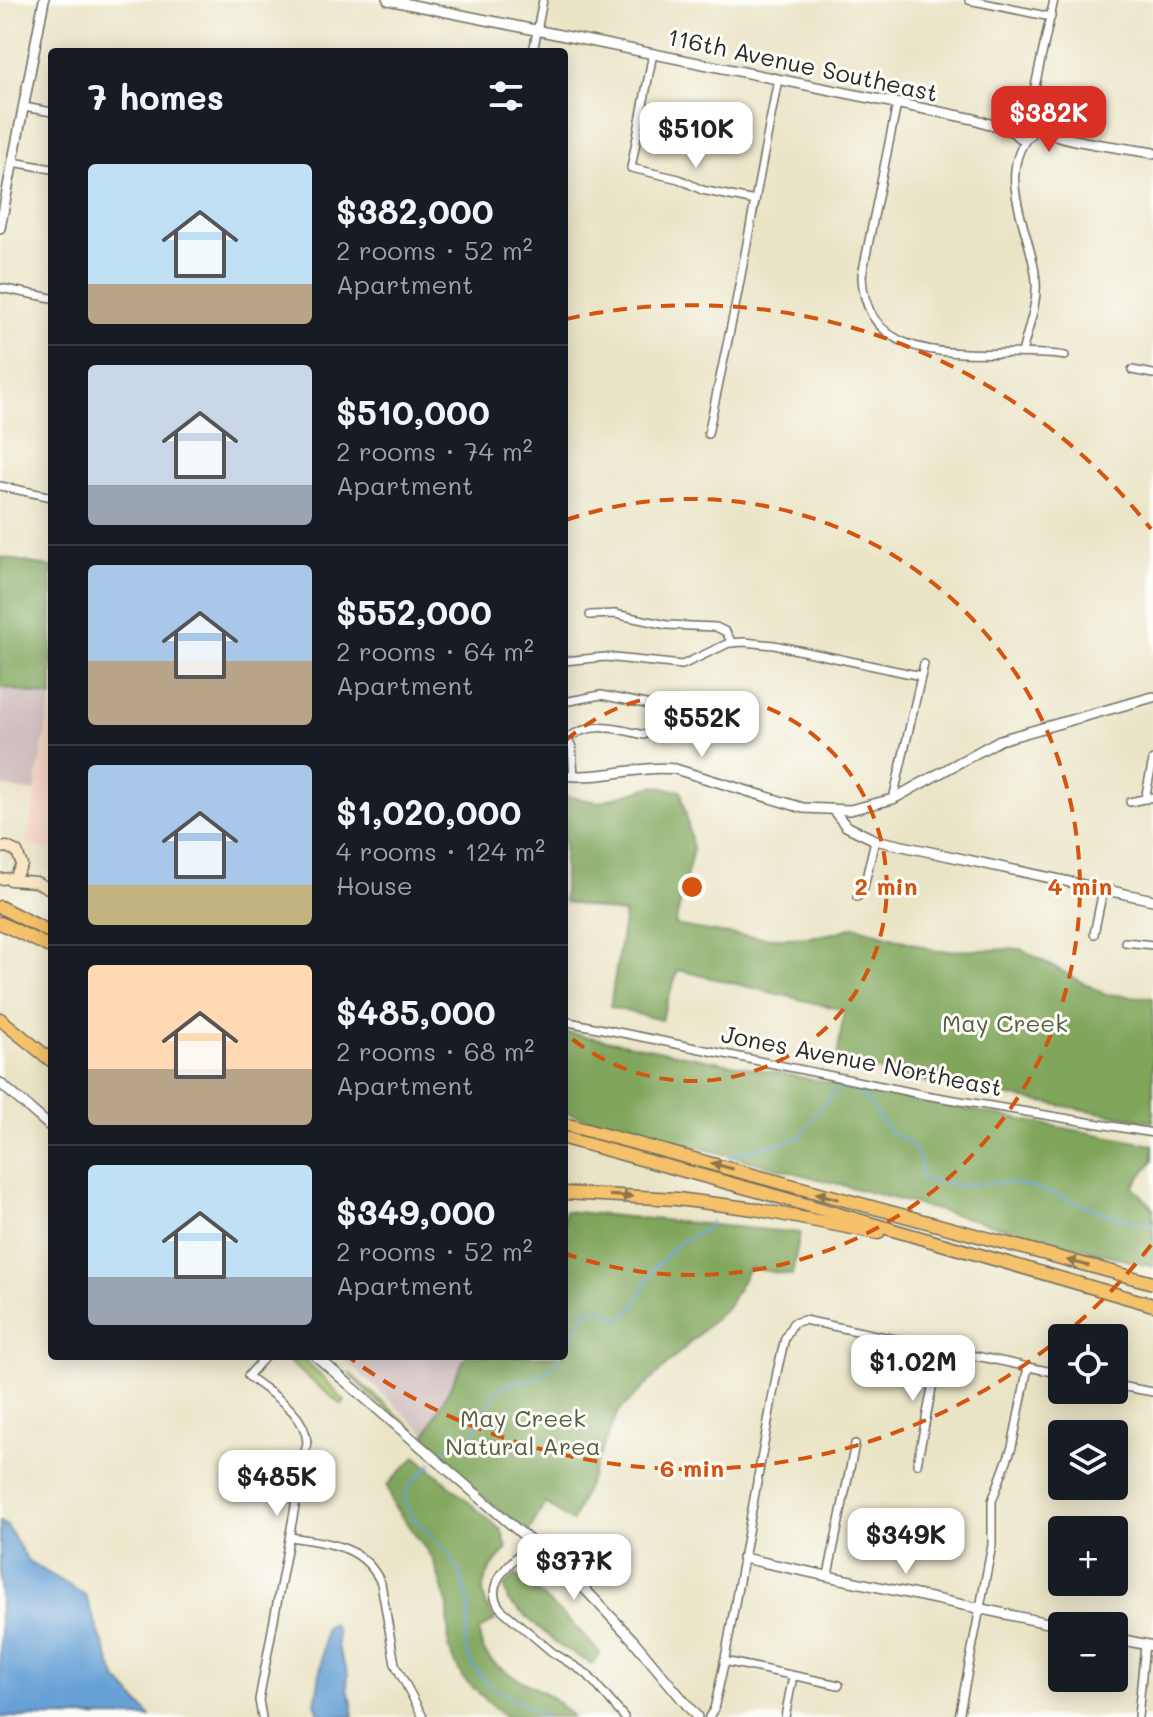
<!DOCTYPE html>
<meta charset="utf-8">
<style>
body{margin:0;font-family:Mali,sans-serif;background:#242831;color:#f1f3f6;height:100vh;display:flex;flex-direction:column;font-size:30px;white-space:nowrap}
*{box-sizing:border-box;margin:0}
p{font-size:26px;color:#9ea1a6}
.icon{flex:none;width:44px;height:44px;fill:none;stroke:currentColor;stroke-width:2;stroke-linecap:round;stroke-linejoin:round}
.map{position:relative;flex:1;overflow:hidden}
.drawer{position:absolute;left:48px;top:48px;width:520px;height:1312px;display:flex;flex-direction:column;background:#171b24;border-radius:8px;box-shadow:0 4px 20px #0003}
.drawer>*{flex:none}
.buttons{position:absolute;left:1048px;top:1324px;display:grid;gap:16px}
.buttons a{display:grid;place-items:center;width:80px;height:80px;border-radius:8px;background:#171b24;box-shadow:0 4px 20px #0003;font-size:40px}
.price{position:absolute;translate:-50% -68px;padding:0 18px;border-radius:16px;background:#fff;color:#222;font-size:26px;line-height:52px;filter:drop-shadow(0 2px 4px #0008)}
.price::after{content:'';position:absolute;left:50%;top:48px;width:24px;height:18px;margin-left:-12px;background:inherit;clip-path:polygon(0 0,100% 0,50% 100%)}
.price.on{background:#d93025;color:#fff}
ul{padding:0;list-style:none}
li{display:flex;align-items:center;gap:24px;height:200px;padding:0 40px}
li+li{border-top:2px solid #363941}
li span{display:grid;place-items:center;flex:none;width:224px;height:160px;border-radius:8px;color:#555}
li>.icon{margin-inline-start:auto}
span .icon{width:96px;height:96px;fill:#fffc;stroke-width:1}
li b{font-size:34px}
h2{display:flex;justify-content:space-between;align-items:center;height:96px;padding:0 40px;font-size:34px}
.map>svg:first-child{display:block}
</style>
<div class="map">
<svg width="1153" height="1717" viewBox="0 0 1153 1717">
<rect width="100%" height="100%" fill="#fdfcf7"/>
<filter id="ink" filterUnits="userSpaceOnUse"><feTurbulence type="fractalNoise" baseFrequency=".0125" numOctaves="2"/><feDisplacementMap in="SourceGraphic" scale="16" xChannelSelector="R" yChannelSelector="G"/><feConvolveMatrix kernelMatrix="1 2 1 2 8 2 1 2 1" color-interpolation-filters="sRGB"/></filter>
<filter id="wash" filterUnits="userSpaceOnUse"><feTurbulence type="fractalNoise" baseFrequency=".006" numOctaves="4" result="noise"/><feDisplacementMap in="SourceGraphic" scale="32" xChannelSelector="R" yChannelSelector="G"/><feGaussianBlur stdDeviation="1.8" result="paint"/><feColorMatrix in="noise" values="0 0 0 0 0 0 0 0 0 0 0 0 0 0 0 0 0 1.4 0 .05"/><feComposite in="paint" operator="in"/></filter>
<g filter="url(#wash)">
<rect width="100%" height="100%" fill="#eae4c6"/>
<polygon fill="#f6d2c5" points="52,708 52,850 26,845"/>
<g fill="#d1bfbf">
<polygon points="0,687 52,697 35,792 0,786"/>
<polygon points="341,1356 466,1356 426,1434"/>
</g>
<g fill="#a0bf67" stroke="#667549" stroke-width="2">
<polygon points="304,1359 345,1401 342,1405 289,1362"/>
<polygon points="349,1373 415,1430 411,1431 371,1397"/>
</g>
<g fill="#80a65c" stroke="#566844" stroke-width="2">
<polygon points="0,557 52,567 52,697 0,687"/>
<path d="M654,786L681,791L693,849L675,925C727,935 805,948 855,926L937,951L1021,949L1104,994L1153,998V1122L907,1078L837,1059L844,1010L678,970L661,1020L610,1007L625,914L564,902V796L599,802Z"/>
<polygon points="564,1032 1153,1145 1153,1160 1133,1187 1153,1207 1153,1267 564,1112"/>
<polygon points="564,1211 800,1233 792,1275 749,1268 729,1305 618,1412 572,1522 545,1503 527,1535 424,1444 426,1434 466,1356 564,1356"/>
<path d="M416,1456L502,1531L507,1548C485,1575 472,1589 495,1620L479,1631C480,1671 527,1679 554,1699C560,1704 566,1711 572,1717H504L462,1677L449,1649L448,1607L433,1559L394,1506L387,1485Z"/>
<polygon points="516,1574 574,1625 600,1653 592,1664 561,1647 508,1601 504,1587"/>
</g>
<g fill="#66a0d6" stroke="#486680" stroke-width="2">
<polygon points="0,1522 7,1526 28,1561 85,1595 116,1678 151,1717 0,1717"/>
<path d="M332,1623L337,1632V1646L348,1674L347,1689L353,1704V1717H320L315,1703C320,1680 322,1654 325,1629Z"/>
</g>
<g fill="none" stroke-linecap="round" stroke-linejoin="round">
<g stroke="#66a0d6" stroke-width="2">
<path d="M728,1161L735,1154L799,1138L830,1096L840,1089L845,1088L862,1094L890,1132L912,1145L920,1160L921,1178C932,1184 946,1179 958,1186C976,1184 996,1181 1015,1184C1062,1192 1105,1218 1153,1226"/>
<polyline points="564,1350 587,1311 605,1308 620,1320 634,1307 651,1272 677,1244 706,1229 711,1221"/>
<path d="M436,1458C447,1445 458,1448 468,1439C483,1426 486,1399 496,1391C515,1374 539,1389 560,1356"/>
<path d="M432,1463C422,1473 404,1486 405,1502C405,1517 441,1541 451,1557C463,1575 470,1600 469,1621C468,1629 464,1638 465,1646C467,1660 481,1678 492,1687L544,1717"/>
</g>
</g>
</g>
<g filter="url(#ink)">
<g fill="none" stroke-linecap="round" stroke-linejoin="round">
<g stroke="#6e6c61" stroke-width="10">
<g id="minor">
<polyline points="969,0 1051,17"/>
<polyline points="533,52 543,0"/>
<polyline points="653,53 631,168 679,179 702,190 755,201"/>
<path d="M897,104L862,275C865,382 998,344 1065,356"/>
<polyline points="24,107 52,112"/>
<polyline points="1021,120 1029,105"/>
<polyline points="1030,123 1032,100 1054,0"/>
<polyline points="13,162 52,169"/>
<polyline points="0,288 52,298"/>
<path d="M1022,353C1027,331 1038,304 1036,281C1033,236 995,179 1028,137"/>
<polyline points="1132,370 1153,374"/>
<polyline points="708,434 735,307 778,79"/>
<polyline points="0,486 52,497"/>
<polyline points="590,615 615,614 667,625 716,627 726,632 732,643"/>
<polyline points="564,661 605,657 682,665 729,643 744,642 774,645 921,676"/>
<polyline points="564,702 601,695 665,708"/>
<polyline points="565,736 572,747 574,776"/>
<path d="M564,741C589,720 615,728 644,735"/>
<polyline points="893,799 924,664"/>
<polyline points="1145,799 1153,760"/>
<polyline points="1130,802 1153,797"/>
<polyline points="857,897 863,891 875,840"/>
<polyline points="1094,934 1103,890"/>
<polyline points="1125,942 1153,945"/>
<polyline points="564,1021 925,1095 1153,1133"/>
<polyline points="1114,1385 1153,1392"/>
<polyline points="917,1464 940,1348"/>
<path d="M290,1537C327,1543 363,1544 381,1583L395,1664L423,1717"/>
<path d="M530,1543C514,1561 480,1584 501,1609L552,1652L587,1674L624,1717"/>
<polyline points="828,1575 855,1444"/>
<polyline points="724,1661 839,1685"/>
<path d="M262,1717L259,1700L307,1442C305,1411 270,1394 248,1376L266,1356"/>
<polyline points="709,1717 714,1709 724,1664 777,1372 785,1338 793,1323 804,1320 1062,1374"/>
<polyline points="785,1717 793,1676"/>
<polyline points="959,1717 992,1545 992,1501 1012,1447 1028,1367"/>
<polyline points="1138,1717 1145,1644"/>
</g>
</g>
<g stroke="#6e6c61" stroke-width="12">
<g id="tertiary">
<polyline points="388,0 974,119 1014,132"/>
<circle cx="1023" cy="129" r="9"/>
<path d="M1031,126C1067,143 1114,146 1153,153"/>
<polyline points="0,228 44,0"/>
<path d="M564,775C601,780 637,765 675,769L803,808L850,810L893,799L1000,740L1153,697"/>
<polyline points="834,811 846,826 875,840 1153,900"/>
<polyline points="0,1083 52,1128"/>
<polyline points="316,1356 580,1584 633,1640 697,1717"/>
<polyline points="743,1558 1062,1626"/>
<polyline points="1114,1638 1153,1646"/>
</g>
</g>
<g stroke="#6e6c61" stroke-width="13">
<g id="secondary">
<polyline points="0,848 7,847 17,852 22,865 14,878 0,879"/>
<polyline points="10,880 36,882 52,890"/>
</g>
</g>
<g stroke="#6e6c61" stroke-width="15">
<g id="motorway">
<polyline points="0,907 52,933"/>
<polyline points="0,923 52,948"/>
<polyline points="0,1019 52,1061"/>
<polyline points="564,1124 1153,1283"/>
<polyline points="564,1138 765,1193 1153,1305"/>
<polyline points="564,1193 677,1199 755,1209 878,1233"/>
</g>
</g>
<use href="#minor" stroke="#fff" stroke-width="7"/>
<use href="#tertiary" stroke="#fff" stroke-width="9"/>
<use href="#secondary" stroke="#fbe6c4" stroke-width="10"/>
<use href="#motorway" stroke="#f5c16b" stroke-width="12"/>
</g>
<defs><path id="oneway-solid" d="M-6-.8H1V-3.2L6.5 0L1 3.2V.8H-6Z" transform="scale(2)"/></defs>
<g fill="#90764b">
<use href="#oneway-solid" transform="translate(722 1166) rotate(-165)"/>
<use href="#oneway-solid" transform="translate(621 1196) rotate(3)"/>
<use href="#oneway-solid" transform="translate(827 1196) rotate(-164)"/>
<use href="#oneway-solid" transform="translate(1078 1263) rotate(-165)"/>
</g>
</g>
<g fill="none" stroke="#d5540f" stroke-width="4" stroke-dasharray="14 10">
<path d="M565 741A194 194 0 1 1 565 1033"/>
<path d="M566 520A388 388 0 1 1 566 1254"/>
<path d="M1151 1245A582 582 0 0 1 350 1358M566 319A582 582 0 0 1 1151 529"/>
</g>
<g text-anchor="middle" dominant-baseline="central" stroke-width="6" stroke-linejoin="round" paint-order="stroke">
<g font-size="24" fill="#2b2b2b" stroke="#fdfcf7">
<text transform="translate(803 64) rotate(12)">116th Avenue Southeast</text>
<text transform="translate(862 1060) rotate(11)">Jones Avenue Northeast</text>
</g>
<g font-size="24" fill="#545f40" stroke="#fdfcf7">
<text x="1005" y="1022">May Creek</text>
<text x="523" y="1417">May Creek<tspan x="523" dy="28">Natural Area</tspan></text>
</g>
</g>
<circle cx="692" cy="887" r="12" fill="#d5540f" stroke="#fdfcf7" stroke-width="4"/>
<g font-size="24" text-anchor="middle" font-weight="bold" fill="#d5540f" stroke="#fdfcf7" stroke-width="6" stroke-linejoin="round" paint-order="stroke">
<text x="886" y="895">2 min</text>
<text x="1080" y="895">4 min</text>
<text x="692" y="1477">6 min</text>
</g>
</svg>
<div class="buttons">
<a><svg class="icon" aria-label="locate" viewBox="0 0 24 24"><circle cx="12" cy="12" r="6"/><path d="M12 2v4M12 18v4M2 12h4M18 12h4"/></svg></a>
<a><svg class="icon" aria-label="layers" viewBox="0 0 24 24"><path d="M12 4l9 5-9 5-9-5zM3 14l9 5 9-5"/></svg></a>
<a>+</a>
<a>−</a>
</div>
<b class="price on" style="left:1049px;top:154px">$382K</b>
<b class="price" style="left:696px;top:170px">$510K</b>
<b class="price" style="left:702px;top:759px">$552K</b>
<b class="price" style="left:913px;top:1403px">$1.02M</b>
<b class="price" style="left:277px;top:1518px">$485K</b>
<b class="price" style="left:906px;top:1576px">$349K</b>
<b class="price" style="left:574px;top:1602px">$377K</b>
<section class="drawer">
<h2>7 homes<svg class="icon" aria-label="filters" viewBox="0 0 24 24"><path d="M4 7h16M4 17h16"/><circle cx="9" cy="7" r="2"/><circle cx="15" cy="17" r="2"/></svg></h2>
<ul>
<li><span style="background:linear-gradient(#bfe0f5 75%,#b9a48a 0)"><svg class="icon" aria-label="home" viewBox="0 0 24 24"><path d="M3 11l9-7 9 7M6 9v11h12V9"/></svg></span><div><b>$382,000</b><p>2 rooms · 52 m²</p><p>Apartment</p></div></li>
<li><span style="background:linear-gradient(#c9d6e8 75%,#9aa5b1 0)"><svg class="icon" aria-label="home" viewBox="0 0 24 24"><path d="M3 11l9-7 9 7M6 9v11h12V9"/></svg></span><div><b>$510,000</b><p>2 rooms · 74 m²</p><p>Apartment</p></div></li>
<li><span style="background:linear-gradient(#a9c7e8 60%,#b9a48a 0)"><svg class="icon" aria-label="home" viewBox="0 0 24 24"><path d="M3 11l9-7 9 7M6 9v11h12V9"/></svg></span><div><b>$552,000</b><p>2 rooms · 64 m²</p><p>Apartment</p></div></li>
<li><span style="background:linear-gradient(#a9c7e8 75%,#c2b280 0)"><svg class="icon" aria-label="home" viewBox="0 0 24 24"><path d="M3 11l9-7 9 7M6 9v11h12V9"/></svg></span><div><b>$1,020,000</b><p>4 rooms · 124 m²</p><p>House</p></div></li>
<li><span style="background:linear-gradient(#ffd9b3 65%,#b9a48a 0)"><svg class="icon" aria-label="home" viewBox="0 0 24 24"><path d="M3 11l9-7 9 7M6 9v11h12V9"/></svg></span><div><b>$485,000</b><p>2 rooms · 68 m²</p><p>Apartment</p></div></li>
<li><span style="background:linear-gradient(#bfe0f5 70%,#9aa5b1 0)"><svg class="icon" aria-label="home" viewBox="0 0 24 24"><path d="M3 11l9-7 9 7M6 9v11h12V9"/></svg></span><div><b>$349,000</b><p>2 rooms · 52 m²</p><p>Apartment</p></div></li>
</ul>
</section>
</div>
